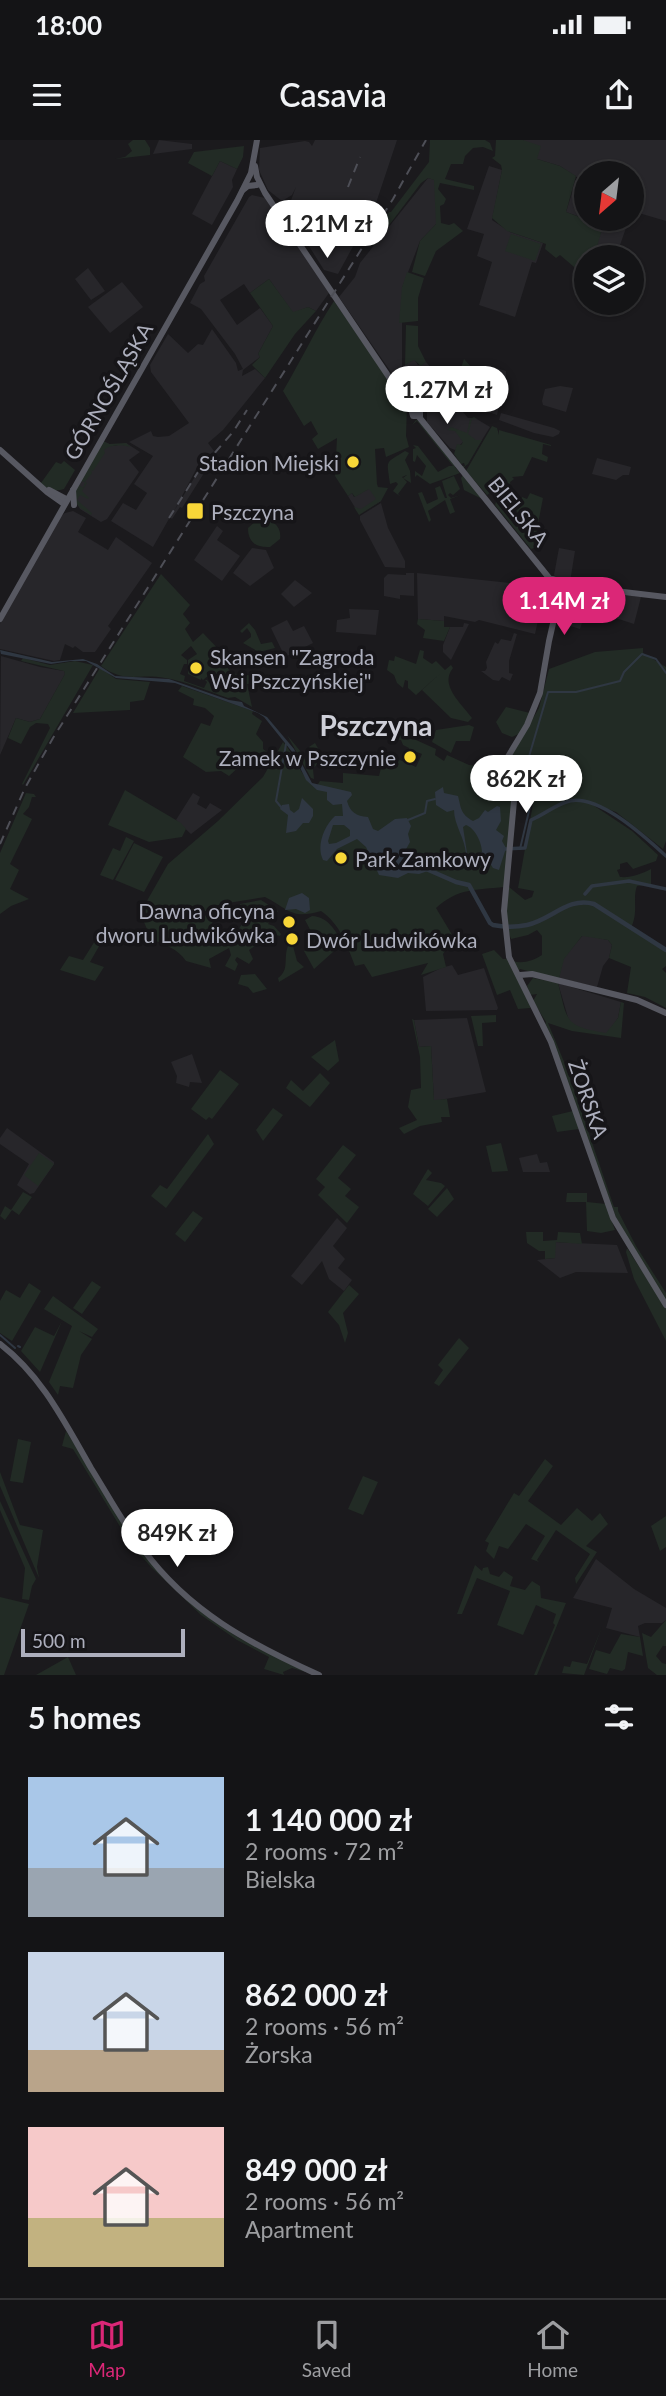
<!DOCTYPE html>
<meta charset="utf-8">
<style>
body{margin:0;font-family:Lato,sans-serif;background:#212123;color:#f1f3f6;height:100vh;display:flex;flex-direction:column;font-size:26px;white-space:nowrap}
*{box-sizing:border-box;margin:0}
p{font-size:23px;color:#9d9ea1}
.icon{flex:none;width:38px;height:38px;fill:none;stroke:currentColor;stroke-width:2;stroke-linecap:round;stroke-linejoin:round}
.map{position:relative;height:1535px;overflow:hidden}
.sheet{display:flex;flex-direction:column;background:#141416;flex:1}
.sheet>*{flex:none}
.needle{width:46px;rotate:208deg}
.tools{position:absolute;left:574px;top:21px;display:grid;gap:14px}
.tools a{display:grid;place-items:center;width:70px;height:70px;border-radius:50%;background:#141416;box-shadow:0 2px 5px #0004,0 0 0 2px #333335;font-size:35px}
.scale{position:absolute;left:21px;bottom:18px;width:164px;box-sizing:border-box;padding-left:7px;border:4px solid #adafbd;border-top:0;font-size:19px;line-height:24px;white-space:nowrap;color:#adafbd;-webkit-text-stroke:5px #161518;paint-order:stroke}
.price{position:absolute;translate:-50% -60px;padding:0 16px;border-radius:24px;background:#fff;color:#222;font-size:23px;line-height:46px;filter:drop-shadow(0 2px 4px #0008)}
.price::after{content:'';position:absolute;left:50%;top:42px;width:21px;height:16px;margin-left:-10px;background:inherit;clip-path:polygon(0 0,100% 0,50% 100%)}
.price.selected{background:#db2777;color:#fff}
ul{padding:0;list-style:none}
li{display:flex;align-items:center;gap:21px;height:175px;padding:0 28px}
li span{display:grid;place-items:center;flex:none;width:196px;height:140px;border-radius:0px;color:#555}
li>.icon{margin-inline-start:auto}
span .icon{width:84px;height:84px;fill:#fffc;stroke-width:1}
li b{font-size:30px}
h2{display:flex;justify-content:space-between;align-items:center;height:84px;padding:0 28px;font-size:30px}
.status{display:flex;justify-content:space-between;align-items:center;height:49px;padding:0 35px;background:#141416;direction:ltr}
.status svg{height:19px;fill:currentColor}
header{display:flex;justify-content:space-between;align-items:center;height:91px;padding:0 28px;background:#141416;font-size:32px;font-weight:600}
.tabs{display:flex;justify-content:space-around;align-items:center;height:98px;border-top:2px solid #333335;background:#141416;font-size:19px;color:#9d9ea1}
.tabs a{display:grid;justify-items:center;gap:4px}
.tabs .selected{color:#db2777}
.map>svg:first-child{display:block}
</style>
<div class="status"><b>18:00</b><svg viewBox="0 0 49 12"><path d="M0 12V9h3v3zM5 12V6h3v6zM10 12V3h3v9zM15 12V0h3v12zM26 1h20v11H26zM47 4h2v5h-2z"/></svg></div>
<header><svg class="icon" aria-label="menu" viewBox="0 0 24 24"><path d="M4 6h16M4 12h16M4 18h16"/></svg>Casavia<svg class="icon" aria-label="share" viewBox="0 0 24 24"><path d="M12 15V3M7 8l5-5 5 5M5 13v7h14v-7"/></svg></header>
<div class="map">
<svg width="666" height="1535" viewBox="0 0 666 1535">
<rect width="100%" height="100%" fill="#1b1a1d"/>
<g fill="#27262a">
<polygon points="159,0 192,4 192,9 153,14"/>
<polygon points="315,0 397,0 375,66 338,134 324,130 287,71 296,47 292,55 282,61 268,50 259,30 260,8 305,1 309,2 312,6"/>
<polygon points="523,0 666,0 666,81 632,71 632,33 586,33 586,43 560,26 537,19"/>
<polygon points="220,21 237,29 232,40 233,47 212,85 192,74"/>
<polygon points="489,26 502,30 492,80 510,92 543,103 536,123 532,122 515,177 479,165 492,122 477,116 484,94 467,89"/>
<polygon points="428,38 435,40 437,75 436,84 420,101 402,148 402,248 339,157 355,137 360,123"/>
<polygon points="576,40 586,47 586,79 566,72"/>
<polygon points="252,55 265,58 329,153 316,171 308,167 293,173 269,139 250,153 244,144 220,160 237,185 260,168 273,186 258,214 260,217 243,230 242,236 255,229 265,238 223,290 208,303 214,311 199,324 174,371 196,335 211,316 213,319 182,368 180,367 172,379 170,377 153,407 111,381 123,363 136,370 147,353 134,344 153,316 129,302 151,291 153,296 158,297 169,296 189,283 151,232 150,225 168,194 188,213 198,204 203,205 212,189 236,223 238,231 243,229 235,214 201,169 190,163 200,144 205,141 204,136 249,57"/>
<polygon points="605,79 629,79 617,114 596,107"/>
<polygon points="88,128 105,151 91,160 75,139"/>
<polygon points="122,142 143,167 110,193 88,167"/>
<polygon points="414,219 418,225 426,222 443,242 423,266 413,265 404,253 405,225"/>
<polygon points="496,228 506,231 506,236 497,275 480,269 487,246 484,244 486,239"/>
<polygon points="560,246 573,248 566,272 543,265 542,261 545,249"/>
<polygon points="447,253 468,278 475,278 490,287 480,303 463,302 455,310 450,308 427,282 427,272"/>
<polygon points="501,273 554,288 560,291 559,294 553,297 534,293 499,280"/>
<polygon points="103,301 114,306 126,303 140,312 129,320 139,332 107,379 101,382 80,369 73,356"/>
<polygon points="597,318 631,327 629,335 623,335 616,340 592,334"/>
<polygon points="372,347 381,361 359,374 348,356 352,353 354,357"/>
<polygon points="381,363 388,388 405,421 405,428 385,427 360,380 360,376"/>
<polygon points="73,371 86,378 78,392 108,410 116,397 152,423 108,486 111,489 95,512 83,512 75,506 73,508 65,504 60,520 54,521 0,509 0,484 2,478 59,378 65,373"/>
<polygon points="217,386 223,391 217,400 240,416 222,441 194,420"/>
<polygon points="252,408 266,410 274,428 250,446 233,433"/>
<polygon points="559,408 575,411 570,442 558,439 554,435"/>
<polygon points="406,433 414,433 414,456 400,455 400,459 384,456 384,438 388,434 406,435"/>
<polygon points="417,433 547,447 555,460 543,458 535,494 479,480 475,482 444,476 444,481 418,479"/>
<polygon points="295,440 312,453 294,467 281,454"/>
<polygon points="577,450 641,457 634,484 600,473 601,469 587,467 580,489 564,484 567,474 558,472 560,464 572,466"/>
<polygon points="349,469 379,470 376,495 336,492 337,480 350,478"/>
<polygon points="287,480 293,491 304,486 313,503 285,517 271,488"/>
<polygon points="464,483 469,484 451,520 443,512 443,505 450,487 463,487"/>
<polygon points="514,493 517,494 509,521 509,533 513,534 510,541 502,537 499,541 493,540 481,531 485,531 487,528 486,522 495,502 498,504 501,499 511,501"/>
<polygon points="1,516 40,527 64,531 65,534 40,579 30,582 16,578 0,615"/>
<polygon points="193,653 200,657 197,664 206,669 210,663 222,670 191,694 176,680"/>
<polygon points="583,795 608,800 612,805 609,818 603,826 597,847 559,838 563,819"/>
<polygon points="452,825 458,835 484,828 498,868 497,870 426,871 423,837 441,828"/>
<polygon points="558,843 621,862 618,878 607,894 579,889 569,881"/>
<polygon points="467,878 486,952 434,961 431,906 419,907 414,880"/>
<polygon points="192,914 202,943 190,942 189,947 176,943 177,936 171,922"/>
<polygon points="7,988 54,1022 54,1024 34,1053 30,1054 17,1045 29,1024 0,1004 0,998"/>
<polygon points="537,1014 540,1023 547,1022 550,1032 523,1032 519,1018"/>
<polygon points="337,1078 347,1088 333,1106 345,1119 338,1128 352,1140 344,1151 329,1139 322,1121 302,1145 291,1136"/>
<polygon points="555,1102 617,1105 628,1133 576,1132 560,1138 537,1120 555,1118"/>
<polygon points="596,1419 634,1449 666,1468 666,1480 662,1483 645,1483 638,1486 640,1497 606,1488 612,1468 573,1458"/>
</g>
<g fill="#222b25" fill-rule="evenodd">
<polygon points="133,0 145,0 150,8 150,15 115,19 125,17 132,11 128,4"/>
<polygon points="430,0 485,0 490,3 493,11 483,7 473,8 465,16 463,24 451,24 445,39 474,46 474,50 440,43 438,49 446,59 444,64 440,66 441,83 449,85 454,83 463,91 436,111 425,136 412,132 420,101 436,84 434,40 428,38 421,43 374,105 369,104 389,72 391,72 429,22"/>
<polygon points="496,0 523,0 541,6 537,19 560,26 576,36 566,72 585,79 605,79 594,117 586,117 586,146 577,143 580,132 560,115 556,118 545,109 546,104 507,91 492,78 502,30 501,25 492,18 495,16"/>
<polygon points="244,6 243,17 237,29 220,21 212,36 188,23 194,12"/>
<polygon points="511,94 541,104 535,121 505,111"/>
<polygon points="407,132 424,138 418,158 418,181 399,183 402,147"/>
<polygon points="269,139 293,172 308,167 316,171 295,194 265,238 252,225 260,217 258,214 273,186 250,153"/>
<path d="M334,161L407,266L406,296L409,307L386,317L384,308L375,309L377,344L378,347L388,348L381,361L359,375L354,367L361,369L376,359L369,349L355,357L352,353L348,356L335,336L337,298L318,309L312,299L318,294L311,281L304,286L283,251C301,221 315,190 334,161Z"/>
<polygon points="406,185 418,186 418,206 426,222 421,226 414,220 405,225"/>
<polygon points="464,219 472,228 466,252 478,256 473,269 450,245 458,237"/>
<path d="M474,277L477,279H472L468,294L476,300H482L468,324L464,327L466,331L492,286L497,288L499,295V290L551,305V306L543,304L542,314L548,317L547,322L532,317L523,336L512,337L514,339L510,342L511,349L504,355L500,346L487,355C478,344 471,337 462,326H465L464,323L461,324L454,314L457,304L461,305L463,302L455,291L447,290L451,287L467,293L470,279Z"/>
<polygon points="416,280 421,281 482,356 482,359 464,350 461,338 464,333 457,326 455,327 460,333 430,344 417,335 415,337 415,331 422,336 426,326 417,315 415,322 413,321 413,309 416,308 413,305 418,306 438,332 449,326 453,326 417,281 412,285"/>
<path d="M103,301L109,304L126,303L131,307C124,305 110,304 104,310L105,313L93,331L91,330L92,333L85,342L87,343L82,351L89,358L88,359L80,355L77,360L92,373L91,375L80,368L73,359L78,344L83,348L85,342L80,341Z"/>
<path d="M405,311L409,313L405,320L410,331L411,343L403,338L407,335L402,337L407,342L398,354L401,357L393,351L398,344L396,342L390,344C387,319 384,324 405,311Z"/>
<path d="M64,321L75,330L64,349C56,352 46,350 41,343L56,322L61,324Z"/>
<polygon points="454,336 460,349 453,355 450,353 448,355 451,358 461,355 450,359 455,372 450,374 445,360 428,371 431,380 429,382 418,353 422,352 427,364 438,359 435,348 440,346 445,358 447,358 442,341"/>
<polygon points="512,350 514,352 511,355 514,358 518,356 517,359 521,360 522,357 527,359 530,353 543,358 538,384 529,383 530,372 533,371 525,371 528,371 527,382 523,381 524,380 504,356"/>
<polygon points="496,362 516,387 521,384 538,387 537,393 533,393 534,408 531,409 495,365"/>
<path d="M258,379C271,379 282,385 280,399L270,407C256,408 248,402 248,388Z"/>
<path d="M161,434L190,465L183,474L190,483L185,489L193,502L203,493L226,517L221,520L230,531L246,539L247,535L264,537V543L247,544L252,567L235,557L228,558C207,551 186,541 165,538C138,533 126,544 101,526ZM191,506L197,514L188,520V534L201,540V538L203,540L213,532L223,544L216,550L207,540H205L207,542L204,548L184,541L185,536L180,534L184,524H187V520L181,515Z"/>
<polygon points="418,479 444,481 444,487 450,487 444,501 423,498 425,490 417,484"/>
<polygon points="249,483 255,490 261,504 272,502 275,508 259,512 243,503 251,497 251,494 247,488 242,493 240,491"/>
<path d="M643,508V513L666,527V701L663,709L616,672L590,663L632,691L658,715L656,721L633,729L627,722L620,724V729L617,730L620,737C631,738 641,734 651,729V744L637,746C632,759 639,771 631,788L666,812V826L662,829L666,833V868L645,857L627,853L631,827L609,818L612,805L608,800L582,796L564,819L559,839L520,829L518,831L513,821C522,824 533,821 542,815V796L537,790L528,795L511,799L505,782L509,747L525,760L532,757L534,751L518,748L536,647L527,646L523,638L512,637L507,623L539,568L549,529L595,512Z"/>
<path d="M420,510L424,511L423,518L432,524L436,521L445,530L451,525L453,528C439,545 461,563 472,578L468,582L451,578L422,550L442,532L416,555L408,548V541L405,540L403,548L397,543L394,535L387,530L389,520L394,521L395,516L416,524Z"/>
<polygon points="23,518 50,525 75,521 93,525 23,645 22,644 50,588 48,584 36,583 30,587 21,604 8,598 16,578 30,582 40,579 65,534 64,531 21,521"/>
<polygon points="100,528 116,539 150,542 144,560 130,562 130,570 73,573"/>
<polygon points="182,546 253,571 252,574 262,581 256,594 263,602 263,609 270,614 261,628 255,629 241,625 229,636 221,631 206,632 183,617 201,583 210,586 214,576 205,568 193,565 194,559 178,551"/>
<polygon points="506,567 530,573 521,593 512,597 502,593 496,582"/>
<polygon points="469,585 474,587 470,601 456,601 451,613 432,602 436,590"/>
<polygon points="287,595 301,612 306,622 315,618 309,607 315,603 323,617 313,629 314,639 311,638"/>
<path d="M405,595L436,609L435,615L444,621L447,615L469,625L501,628C521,647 506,720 504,747C476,750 458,748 436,768L454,798L443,814L446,827L421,835L428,823L372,837L364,824L355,826C347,805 340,784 321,771C291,780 289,769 265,757L228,763L226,760L224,764L207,771L140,773L168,724L218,681L263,637L283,602C296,616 299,636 316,647L320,641L343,643V633L379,636L381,628L386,624H392L395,618L416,627L422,614L417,612L415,616L408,613L409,608L403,605L401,600H390L395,596Z"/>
<polygon points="125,650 181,683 186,689 182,697 149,702 108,685"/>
<polygon points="26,653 34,654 36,657 32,657 29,667 23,674 32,679 10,724 19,730 10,749 29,759 11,766 0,774 0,713"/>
<polygon points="126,697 134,701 113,740 100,735 113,708 120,711"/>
<polygon points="134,703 163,717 144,752 115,740"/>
<path d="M261,760L278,771L268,784L274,786L281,794L280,796L272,794L249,810L253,819L249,824L237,817L235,820L238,824L235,831L225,826L231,815L229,808L209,819L211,828L186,821C178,809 164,804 151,799L144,782C163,769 194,780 217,774L211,785L225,796L236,793L247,777V773L239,768L240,764Z"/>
<path d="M312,776C329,777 335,791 343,803L314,829L304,811L313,807L306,799L307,796L314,804L319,801L317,796L314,797L305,780Z"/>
<polygon points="106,794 90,822 104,827 95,841 60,830 69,816 83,820 98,796"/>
<path d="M288,806H293L297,821L304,827L279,842L278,838C290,830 283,818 288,806Z"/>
<polygon points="494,810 503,819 508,819 531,866 530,868 518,869 510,850 497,855 482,814"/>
<polygon points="255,834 267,849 253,853 248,847 238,844 241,835"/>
<path d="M533,838L558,843C568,883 565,886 606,893L618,878L621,862L624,863L621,898L572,891L548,883L567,929L614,1067H618V1071L636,1106L666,1153V1162L621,1091L545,884L546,882L533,861L537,854L530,855L527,846Z"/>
<polygon points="496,875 496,882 482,883 483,906 478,906 471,876"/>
<polygon points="412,879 414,880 419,907 431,906 434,960 447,959 450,977 441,977 442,982 420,986 404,994 399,988 417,980 408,967 411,950 421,948 420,917"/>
<polygon points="335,900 339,921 328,931 311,917"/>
<polygon points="220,930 239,944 212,979 209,977 206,980 191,969"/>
<polygon points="320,933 330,943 310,967 286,948 291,940 303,951"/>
<polygon points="273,968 283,975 263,1001 256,990"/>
<polygon points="573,971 579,989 557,992 552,976"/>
<polygon points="208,994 214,1004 166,1068 151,1056 160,1045 167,1049"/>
<polygon points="501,1003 508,1031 492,1032 486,1006"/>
<polygon points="343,1005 356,1015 338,1038 351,1049 345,1056 359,1067 347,1083 318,1055 325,1047 316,1039"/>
<polygon points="39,1013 54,1024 38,1046 24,1035"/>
<polygon points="428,1029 432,1033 426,1040 441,1043 445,1046 428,1066 413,1054"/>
<polygon points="447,1048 454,1059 437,1077 428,1069"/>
<polygon points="23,1052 32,1057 19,1075 12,1070 5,1080 0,1076 5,1066 11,1070"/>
<polygon points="567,1053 587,1053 587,1062 606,1064 615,1090 601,1093 587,1091 586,1062 566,1062"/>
<polygon points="193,1071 203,1078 185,1102 175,1094"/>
<polygon points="526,1092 543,1092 543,1101 557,1100 558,1092 580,1093 582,1104 556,1102 555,1118 545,1119 545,1111 539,1111 527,1103"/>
<polygon points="627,1108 666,1168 666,1201 634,1139 626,1112"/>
<polygon points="92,1141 101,1147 82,1174 73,1168"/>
<polygon points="29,1143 41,1151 12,1201 0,1193 0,1161 6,1150 20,1158"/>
<polygon points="349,1145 359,1154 343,1173 348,1193 345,1203 339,1185 328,1172"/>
<polygon points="53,1156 98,1189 92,1197 79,1191 92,1199 81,1215 73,1248 60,1246 58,1255 49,1242 72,1186 44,1169"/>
<polygon points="62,1181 40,1232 21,1211 35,1187 54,1196"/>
<polygon points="459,1198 469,1208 439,1246 434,1243 443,1230 438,1225"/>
<polygon points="66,1291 141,1409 213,1481 239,1498 316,1535 292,1528 283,1532 284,1535 264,1529 269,1517 237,1500 201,1475 151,1427 130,1403 73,1309 62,1306"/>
<polygon points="18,1299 31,1302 23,1343 10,1341"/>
<polygon points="545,1319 553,1326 528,1361 561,1385 577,1368 592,1381 600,1373 608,1384 586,1406 597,1412 576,1444 575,1438 590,1414 556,1390 537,1420 539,1422 531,1419 545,1396 526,1384 508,1409 499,1406 494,1419 486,1411 489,1403 485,1401 514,1353 519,1356"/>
<polygon points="0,1332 20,1385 43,1390 37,1427 39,1438 0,1346"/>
<polygon points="363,1336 378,1342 363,1375 348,1369"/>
<polygon points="0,1361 36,1439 32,1446 29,1460 22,1459 25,1428 0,1370"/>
<polygon points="666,1376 666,1407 660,1411 651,1386"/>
<polygon points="475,1425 482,1431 483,1428 488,1427 490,1434 499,1437 504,1431 513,1437 510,1446 525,1450 532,1441 540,1446 541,1458 566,1463 537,1535 534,1535 555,1485 553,1483 556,1474 536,1465 523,1495 497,1485 510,1451 477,1438 462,1474 457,1474"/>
<polygon points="0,1457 29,1464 4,1535 0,1535"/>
<polygon points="666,1480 666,1506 663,1506 664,1504 656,1516 662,1523 666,1524 666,1535 657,1535 648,1528 642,1493 651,1497"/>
<polygon points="602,1487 584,1535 562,1533 564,1526 570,1527 572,1521 587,1524"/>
<polygon points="621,1494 640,1497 643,1516 628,1512 625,1529 622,1531 610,1528 607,1534 589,1529 596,1510 610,1514"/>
<polygon points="68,1517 76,1535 36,1535"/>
</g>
<g fill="#2f3742" fill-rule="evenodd">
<path d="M0,510L52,522L83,519L97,524L115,536L169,539L229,560L242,562L244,566L267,577L294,609L312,643L351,652L352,655L347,661C350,672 356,676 368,677L373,689L378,691L395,679L407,678L411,686L408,694L410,702L404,713L407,718L428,727V731L419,734L408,733L398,738L379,735L366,707L357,699L337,709L327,721L323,720C316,706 324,686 335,676H343L342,664L333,665L327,660V652L317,650L306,640L293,613L264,577L258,573L175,543L116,538L86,521H71L51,524L1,514ZM333,685H344L350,690V696L336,703L329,704L328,701Z"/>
<path d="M443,647L444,653L458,656C461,667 460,674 473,681L479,678L485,670L488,672L497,666L500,667L501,681L496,690L504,696L502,701L506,708L499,730L493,728L484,714L469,716L466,714C465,698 454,685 454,670L447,672L436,665L435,652ZM466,685C475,688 482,703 482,712L469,715L467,713L463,687Z"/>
<polygon points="302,658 313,669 313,676 309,683 303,683 296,691 286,693 288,675 280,669 282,665 289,664 290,670 294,673 299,669"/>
<polygon points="302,753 309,758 310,770 305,773 296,769 285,770 289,758"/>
</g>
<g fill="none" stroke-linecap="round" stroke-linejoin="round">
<g stroke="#2f3742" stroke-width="2">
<polyline points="536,633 528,620 548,552 576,552 620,541 624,532 642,514 656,519 666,533"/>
<polyline points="281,667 276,661 286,604"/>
<polyline points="408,680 425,673 427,661 435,659"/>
<polyline points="520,709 537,637"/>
<polyline points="0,1195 15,1208"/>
<polyline points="18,1206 20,1207"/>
</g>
<g stroke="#2f3742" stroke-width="3.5">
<path d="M505,709L525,708L531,680C543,675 554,666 566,662C596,651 645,697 666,716"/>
<polyline points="585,754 592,746 629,741 666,749"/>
</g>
<path stroke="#2f3742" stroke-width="4.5" d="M424,728L456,742L469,745L490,783L493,785C503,787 517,787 527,785C551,780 569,756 594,764L666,810"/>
<g stroke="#575861" stroke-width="6">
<polyline points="255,26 257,37 265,53 393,243 415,269"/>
<polyline points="243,50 248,46 257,45"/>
<polyline points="410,265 413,276 420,276 420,270 413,270"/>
<polyline points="419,277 554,444"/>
<polyline points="0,310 47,352 64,364"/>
<polyline points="49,350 66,359"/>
<polyline points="73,350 74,365"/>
<polyline points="553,439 573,446 666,457"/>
<polyline points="556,442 552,448 556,453"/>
<polyline points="564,450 557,466 549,501 540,553 527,585 506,620 506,627 513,647 514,661 504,771 509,817 551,902 613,1078 666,1165"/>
<polyline points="0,479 237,61 251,33 257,0"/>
<polyline points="520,835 532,834 637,860 666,873"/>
<path d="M0,1204C42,1236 65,1283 91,1328C108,1355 123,1384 143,1409C188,1471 250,1504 319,1535"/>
</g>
<g stroke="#4e4f57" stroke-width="2" stroke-dasharray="9 7" stroke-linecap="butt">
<polyline points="348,47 360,17"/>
<polyline points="169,378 198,332 233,292 247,270"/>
<polyline points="0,704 25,648 53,598 393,59 426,0"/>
</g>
</g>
<g fill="#f8d638" stroke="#161518" stroke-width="2.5">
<circle cx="353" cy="322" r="7"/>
<rect x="186" y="362" width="18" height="18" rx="3.5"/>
<circle cx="196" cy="528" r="7"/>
<circle cx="410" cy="617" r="7"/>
<circle cx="341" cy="718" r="7"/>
<circle cx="289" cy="782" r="7"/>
<circle cx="292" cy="799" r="7"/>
</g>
<g text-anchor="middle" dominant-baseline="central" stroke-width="7" stroke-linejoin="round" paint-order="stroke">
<g font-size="21" fill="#adafbd" stroke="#161518">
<text transform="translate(108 251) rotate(-60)">GÓRNOŚLĄSKA</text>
<text transform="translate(519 371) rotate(51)">BIELSKA</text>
<text transform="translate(589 959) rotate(71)">ŻORSKA</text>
</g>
<g font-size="21" fill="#adafbd" stroke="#161518" text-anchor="start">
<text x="339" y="322" text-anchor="end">Stadion Miejski</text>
<text x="211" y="371">Pszczyna</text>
<text x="210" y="516">Skansen "Zagroda<tspan x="210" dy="24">Wsi Pszczyńskiej"</tspan></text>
<text x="396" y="617" text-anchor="end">Zamek w Pszczynie</text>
<text x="355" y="718">Park Zamkowy</text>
<text x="275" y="770" text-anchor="end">Dawna oficyna<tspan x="275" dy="24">dworu Ludwikówka</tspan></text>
<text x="306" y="799">Dwór Ludwikówka</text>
</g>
<g font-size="28" font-weight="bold" fill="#cecfd8" stroke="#161518">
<text x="376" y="585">Pszczyna</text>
</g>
</g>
</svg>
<div class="tools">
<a><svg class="needle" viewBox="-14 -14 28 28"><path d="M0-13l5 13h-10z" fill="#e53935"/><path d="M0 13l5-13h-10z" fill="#9d9ea1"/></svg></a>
<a><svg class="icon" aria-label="layers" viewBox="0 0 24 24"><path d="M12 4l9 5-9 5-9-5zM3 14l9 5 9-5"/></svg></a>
</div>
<div class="scale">500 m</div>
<b class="price" style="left:327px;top:120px">1.21M zł</b>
<b class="price" style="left:447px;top:286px">1.27M zł</b>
<b class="price selected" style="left:564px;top:497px">1.14M zł</b>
<b class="price" style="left:526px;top:675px">862K zł</b>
<b class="price" style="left:177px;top:1429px">849K zł</b>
</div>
<section class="sheet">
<h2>5 homes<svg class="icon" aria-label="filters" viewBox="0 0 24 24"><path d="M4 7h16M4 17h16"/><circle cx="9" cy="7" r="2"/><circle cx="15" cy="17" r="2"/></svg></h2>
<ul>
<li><span style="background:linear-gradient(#a9c7e8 65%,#9aa5b1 0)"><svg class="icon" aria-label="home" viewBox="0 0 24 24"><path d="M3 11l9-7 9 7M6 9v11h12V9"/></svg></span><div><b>1 140 000 zł</b><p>2 rooms · 72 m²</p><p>Bielska</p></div></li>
<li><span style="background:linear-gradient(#c9d6e8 70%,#b9a48a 0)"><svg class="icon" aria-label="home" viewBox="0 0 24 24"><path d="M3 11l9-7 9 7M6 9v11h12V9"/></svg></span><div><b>862 000 zł</b><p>2 rooms · 56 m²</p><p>Żorska</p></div></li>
<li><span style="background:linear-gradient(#f6c9c9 65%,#c2b280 0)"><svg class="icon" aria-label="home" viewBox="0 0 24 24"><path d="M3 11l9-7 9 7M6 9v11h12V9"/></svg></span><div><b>849 000 zł</b><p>2 rooms · 56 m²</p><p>Apartment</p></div></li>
</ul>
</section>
<nav class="tabs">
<a class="selected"><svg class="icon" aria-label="map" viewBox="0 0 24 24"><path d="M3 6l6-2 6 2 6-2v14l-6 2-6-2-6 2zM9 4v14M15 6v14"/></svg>Map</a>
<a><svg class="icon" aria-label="saved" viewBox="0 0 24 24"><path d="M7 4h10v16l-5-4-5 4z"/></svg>Saved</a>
<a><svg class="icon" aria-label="home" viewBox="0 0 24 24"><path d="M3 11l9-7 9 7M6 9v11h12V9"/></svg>Home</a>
</nav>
